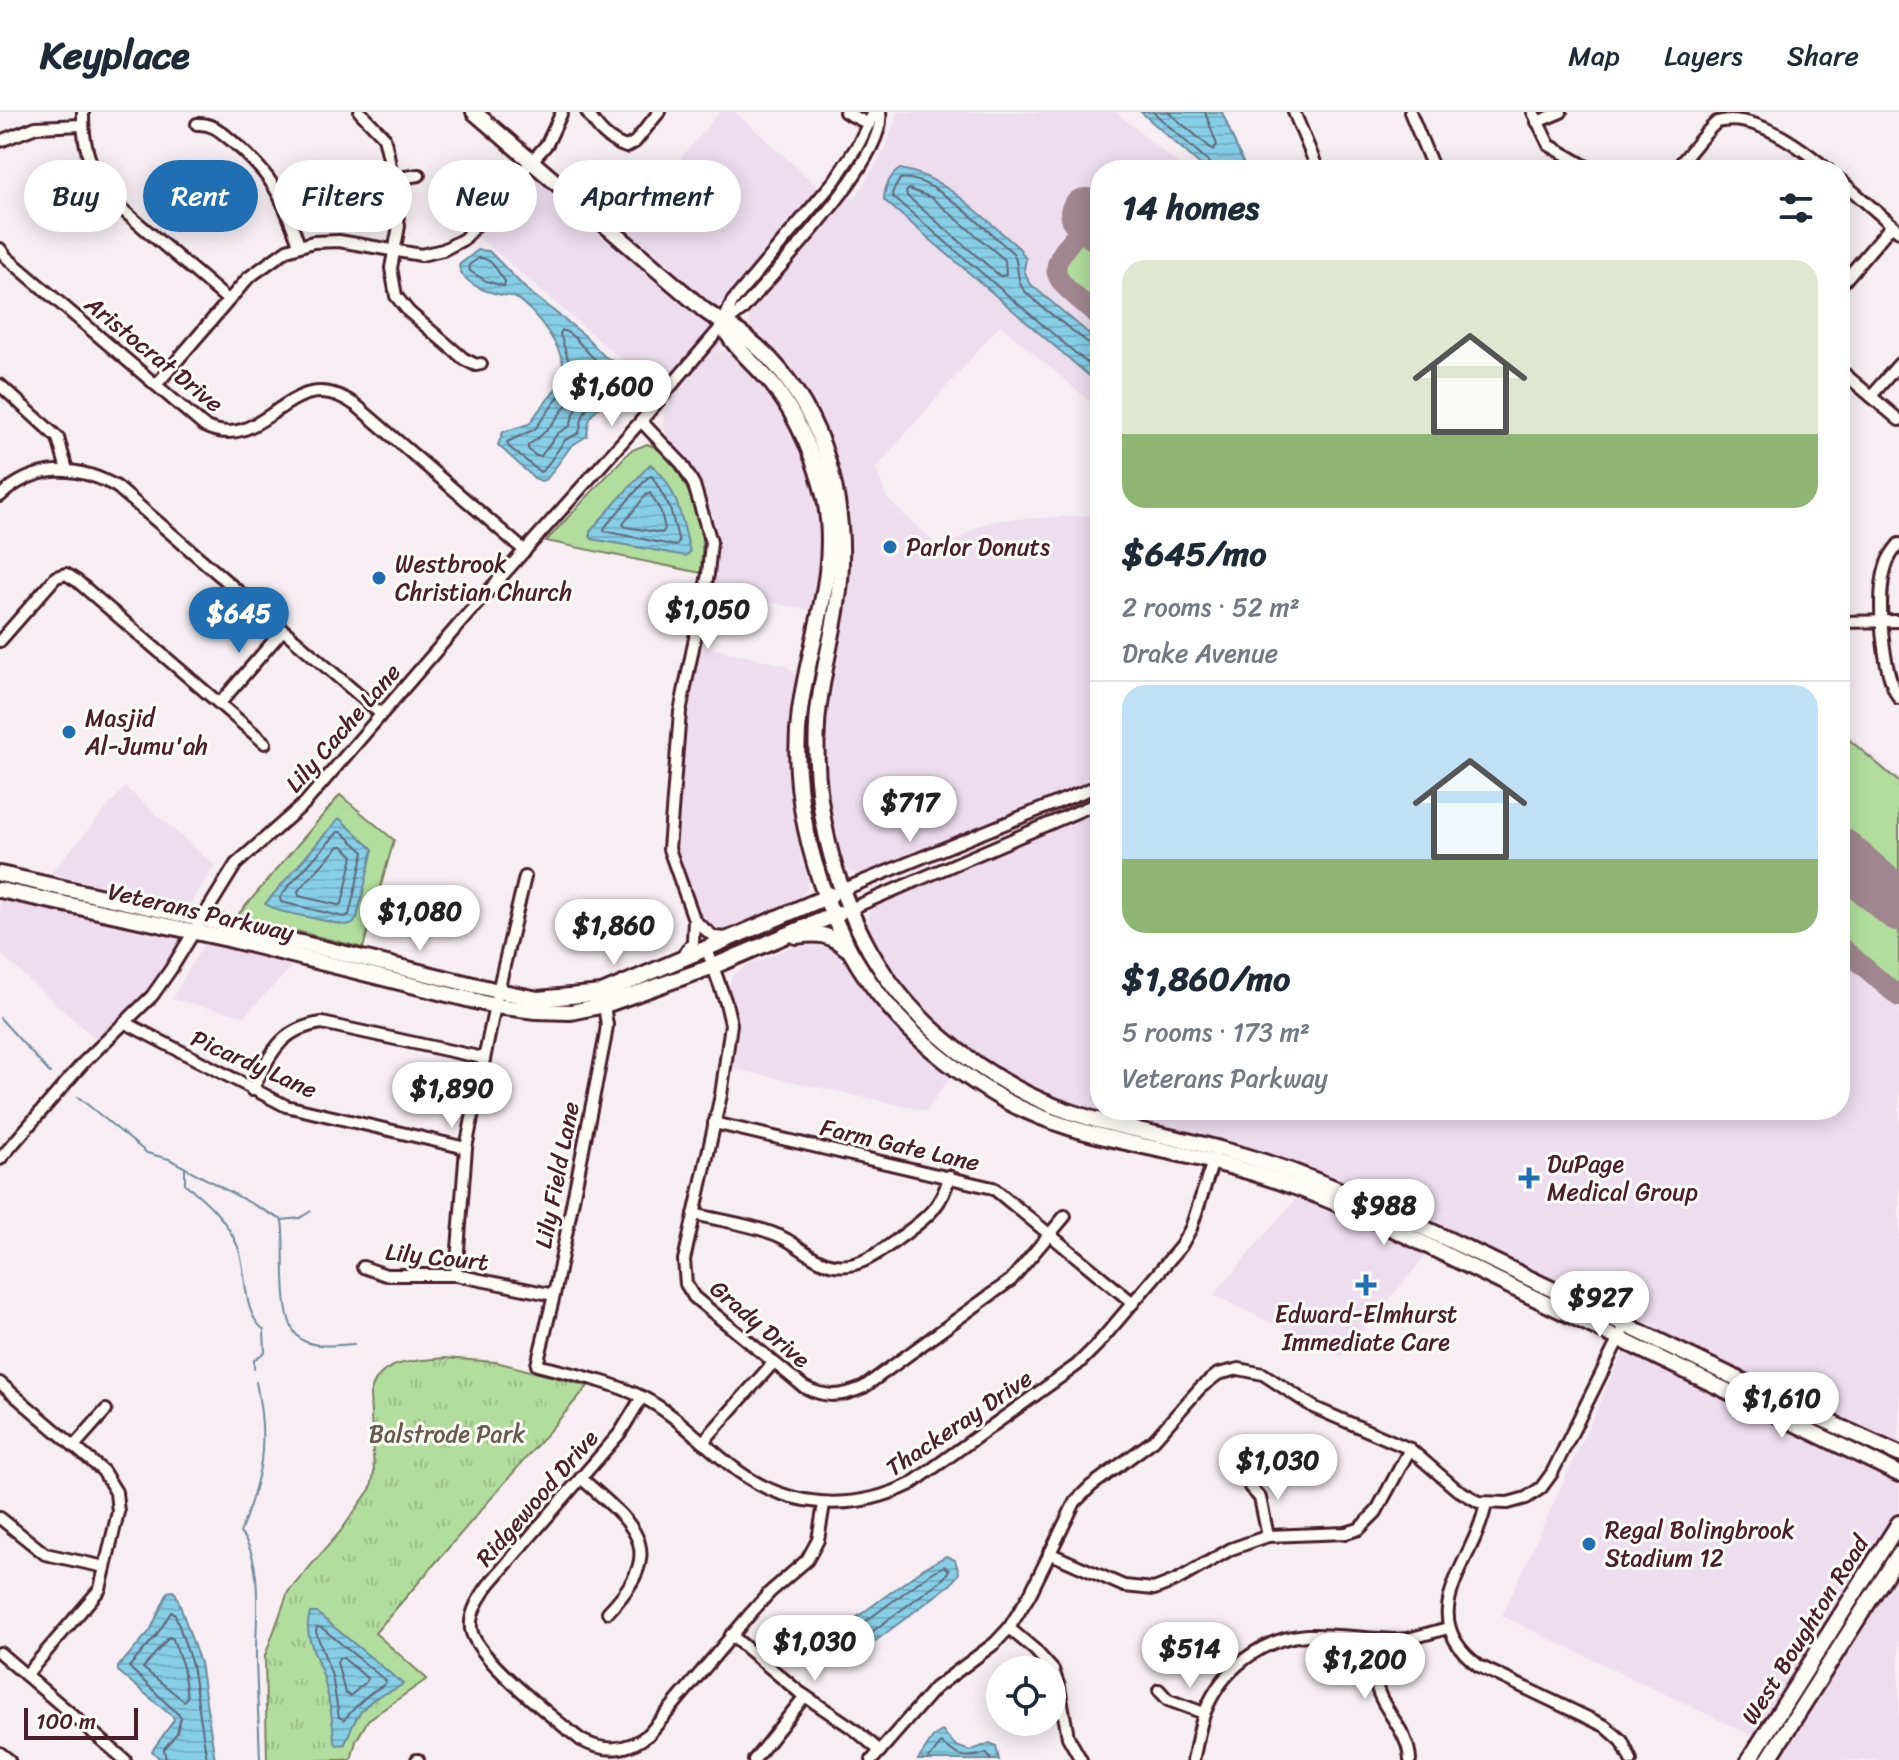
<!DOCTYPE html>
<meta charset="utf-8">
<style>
body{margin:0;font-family:Sriracha,sans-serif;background:#f6f6f7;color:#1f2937;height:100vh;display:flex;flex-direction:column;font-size:30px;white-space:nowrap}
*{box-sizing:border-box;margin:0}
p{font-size:26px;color:#747a83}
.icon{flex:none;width:44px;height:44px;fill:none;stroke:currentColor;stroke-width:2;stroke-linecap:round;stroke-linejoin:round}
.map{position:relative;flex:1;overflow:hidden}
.panel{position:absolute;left:1090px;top:48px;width:760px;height:960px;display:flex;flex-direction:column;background:#fff;border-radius:32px;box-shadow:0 4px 20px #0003}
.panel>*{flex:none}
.top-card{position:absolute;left:24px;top:48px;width:760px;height:72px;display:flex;gap:16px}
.tools{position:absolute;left:986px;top:1544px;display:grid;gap:16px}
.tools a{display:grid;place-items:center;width:80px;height:80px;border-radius:50%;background:#fff;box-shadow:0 4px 20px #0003;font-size:40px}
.scale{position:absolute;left:24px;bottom:20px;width:114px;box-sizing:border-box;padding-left:8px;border:4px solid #4a1f2b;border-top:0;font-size:22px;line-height:28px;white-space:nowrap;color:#4a1f2b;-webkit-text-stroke:6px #fdfcf7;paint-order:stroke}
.price{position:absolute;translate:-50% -68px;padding:0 18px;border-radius:28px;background:#fff;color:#222;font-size:26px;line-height:52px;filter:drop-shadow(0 2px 4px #0008)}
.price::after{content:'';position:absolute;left:50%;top:48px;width:24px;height:18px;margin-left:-12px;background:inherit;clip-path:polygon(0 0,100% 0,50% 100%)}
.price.current{background:#1f6fb2;color:#fff}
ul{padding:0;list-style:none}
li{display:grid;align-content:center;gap:16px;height:424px;padding:0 32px}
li+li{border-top:2px solid #e0e1e3}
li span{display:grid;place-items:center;height:248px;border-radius:24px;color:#555}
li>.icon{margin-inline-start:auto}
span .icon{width:144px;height:144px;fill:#fffc;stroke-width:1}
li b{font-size:34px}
h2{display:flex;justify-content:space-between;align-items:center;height:96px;padding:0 32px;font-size:34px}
.tag{padding:0 28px;border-radius:36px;background:#fff;box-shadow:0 4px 20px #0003;font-size:28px;line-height:72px}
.tag.current{background:#1f6fb2;color:#fff}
header{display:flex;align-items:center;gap:48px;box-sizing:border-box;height:112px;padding:0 40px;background:#fff;border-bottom:2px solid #e0e1e3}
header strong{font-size:38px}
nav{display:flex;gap:44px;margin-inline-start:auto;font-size:28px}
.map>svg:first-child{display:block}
</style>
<header>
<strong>Keyplace</strong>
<nav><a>Map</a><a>Layers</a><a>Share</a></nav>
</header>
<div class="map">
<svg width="1899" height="1648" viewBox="0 0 1899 1648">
<defs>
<pattern id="park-tufts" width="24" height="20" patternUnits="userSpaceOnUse" patternTransform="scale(2)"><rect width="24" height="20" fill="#b1de9c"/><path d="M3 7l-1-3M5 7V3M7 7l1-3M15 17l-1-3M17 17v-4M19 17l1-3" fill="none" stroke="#9abe87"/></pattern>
<pattern id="water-rules" width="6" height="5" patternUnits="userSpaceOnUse" patternTransform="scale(2)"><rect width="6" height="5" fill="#86cfe7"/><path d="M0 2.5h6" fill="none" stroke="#75b1c6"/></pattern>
</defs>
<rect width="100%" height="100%" fill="#f6eef2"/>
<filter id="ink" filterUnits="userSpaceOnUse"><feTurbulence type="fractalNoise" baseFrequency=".0125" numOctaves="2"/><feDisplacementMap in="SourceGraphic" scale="16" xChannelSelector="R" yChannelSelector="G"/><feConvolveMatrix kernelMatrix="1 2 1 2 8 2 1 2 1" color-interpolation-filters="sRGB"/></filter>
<g filter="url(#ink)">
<g fill="#eddded">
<polygon points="720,0 735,0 820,77 847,82 854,88 884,40 898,0 1116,0 1185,58 1100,58 1100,298 1000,213 876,356 887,387 939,435 945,435 981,413 999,408 1100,403 1100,667 877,759 862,762 849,759 841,754 836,745 823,683 822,641 849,437 843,377 826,330 749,212 749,203 754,192 716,241 725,238 747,252 790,316 809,357 819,394 823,423 822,453 813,499 712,479 718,441 713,404 695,361 663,317 664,301 672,291 476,123 522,70 531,66 537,67 609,131"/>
<polygon points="706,535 785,553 796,563 798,570 788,654 792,698 808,770 806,779 799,786 726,821 717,822 701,810 680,751 677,715 695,543"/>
<polygon points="1840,616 1899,666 1899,1337 1751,1268 1651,1213 1608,1198 1260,1040 1188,1026 1076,998 1027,975 943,918 918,894 891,860 872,831 867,816 869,800 885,787 1100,698 1100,998 1840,998"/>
<polygon points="125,675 215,754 189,793 50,762"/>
<polygon points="0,784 188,823 161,868 100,931 0,842"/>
<polygon points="816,828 829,831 839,838 894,910 951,964 926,999 731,956 737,919 729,880 729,872 733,863 748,853 802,831"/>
<polygon points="205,830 283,848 291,856 244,904 172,887"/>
<polygon points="1297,1085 1344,1099 1429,1140 1341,1244 1214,1183"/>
<polygon points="1624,1238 1899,1371 1899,1398 1890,1414 1757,1626 1502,1504"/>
<polygon points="1899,1451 1899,1648 1776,1648"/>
</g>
<g fill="#b1de9c" stroke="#7e7e64" stroke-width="2">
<path d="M870,21L871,25C856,53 820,111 794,128V123L843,66Z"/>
<polygon points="1090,125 1100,133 1100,198 1072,172 1062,157 1072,137"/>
<path d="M647,332C678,341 699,399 702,428C703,439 701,450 701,461L546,429L630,339Z"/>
<polygon points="833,467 836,467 812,642 809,642 805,596"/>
<polygon points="1840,620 1899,670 1899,773 1840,723"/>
<polygon points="340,683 394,728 363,836 237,804"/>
<polygon points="1840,764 1899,814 1899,876 1840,827"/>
</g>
<path fill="url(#park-tufts)" stroke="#7e7e64" stroke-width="2" d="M444,1246L496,1250L588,1274L375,1521L427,1567L368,1608L356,1629L351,1648H267L265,1544L288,1480L340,1420L371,1376L374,1361L370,1283C378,1246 414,1250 444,1246Z"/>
<g fill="url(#water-rules)" stroke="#6e899c" stroke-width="2">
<polygon points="1141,0 1222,0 1246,58 1206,58"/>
<path d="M900,57C948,65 983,106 1019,136L1026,147L1024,157L1029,171L1100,231V273L884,88C884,76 890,63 900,57Z"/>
<path d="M478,138L489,139L527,178L584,223L604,244L627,258L632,266C628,288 607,285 594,300C588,306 588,316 587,324L571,334L547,367L541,369L534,366L498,333L503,320L529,312L533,307C541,293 556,281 562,266C571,243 533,195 514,185C512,184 504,183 502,183C486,180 461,171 459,153Z"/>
<path d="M650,352C676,370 683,411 690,440L686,444L592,427L590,424V419Z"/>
<polygon points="339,706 373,737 357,806 353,812 344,813 280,799 265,792"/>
<polygon points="946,1444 955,1448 959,1461 951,1472 866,1536 859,1535 847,1522 846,1516 849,1511 924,1456"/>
<polygon points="173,1479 176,1482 200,1551 215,1648 161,1648 152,1639 174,1608 173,1605 118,1559 118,1555 150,1519 168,1480"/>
<path d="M310,1501H317L403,1572C396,1578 388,1580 379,1584C360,1594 352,1613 345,1632L337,1633L334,1629C333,1609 329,1586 324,1567C318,1545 302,1523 310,1501Z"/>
<polygon points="942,1619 956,1634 970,1639 990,1631 996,1634 999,1648 918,1648 934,1624"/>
</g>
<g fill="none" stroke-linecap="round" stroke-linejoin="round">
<g stroke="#626576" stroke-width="2">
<polyline points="1153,0 1208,49 1211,58"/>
<polyline points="1168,0 1213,38 1217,33 1205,0"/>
<polygon points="909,77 932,86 1005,148 1006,163 1000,164 907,84 906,80"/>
<path d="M479,146C493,146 497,160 505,169L504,174L486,169L470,159L469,153Z"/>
<path d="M562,218C577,223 584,239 597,249C607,256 618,257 623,269C614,284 591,284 584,302C581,307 581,315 579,321L565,328L544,358L540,360L509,335L507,330L535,317L569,271L571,256L560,222Z"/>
<path d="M1100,236L1092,234C1074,219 1036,193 1023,177C1015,166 1020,152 1013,141C988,120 932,61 900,67L892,81L893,85L1100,262"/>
<path d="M585,253L606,265L607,270C587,283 576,290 570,314L558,321L541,344H536L528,337V333C546,323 565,297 576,278C581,270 581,260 585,253Z"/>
<polygon points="652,364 670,396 679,430 676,434 604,419 605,415 648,365"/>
<polygon points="650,381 661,400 665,417 662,421 626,415 623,412 646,383"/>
<polygon points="338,720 342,720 364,740 349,803 344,805 281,790 280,786 287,776"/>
<polygon points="339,734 343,734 353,744 342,792 338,793 299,784 298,779"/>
<polygon points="944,1454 949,1458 944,1466 865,1525 857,1520 858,1515 928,1463"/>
<path d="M317,1515L322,1516L386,1569L384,1573C366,1582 357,1593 344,1608L339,1605L332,1564L316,1520Z"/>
<polygon points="169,1525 173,1527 183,1555 187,1585 184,1589 143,1556"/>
<polygon points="339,1546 343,1546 367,1566 366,1570 350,1584 345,1581 337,1550"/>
<polyline points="166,1648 164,1637 177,1621 181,1605 129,1555 156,1524 171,1500 175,1502 192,1553 207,1648"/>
<path d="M928,1648L941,1631C959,1645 964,1648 987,1641L991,1648"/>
</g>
<g stroke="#6e899c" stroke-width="2">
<polyline points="0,906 50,961"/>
<polyline points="78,985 147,1041 169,1047 282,1108 300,1106 311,1099"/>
<path d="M185,1057V1072C207,1089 227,1108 238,1135C248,1161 241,1200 264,1218L265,1240L254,1248V1257"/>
<path d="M282,1109C287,1137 276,1216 304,1229C319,1236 338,1233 354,1232"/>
<path d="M256,1270C269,1333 262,1363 240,1421C265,1446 255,1515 256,1548C257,1581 259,1615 260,1648"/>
</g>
<g stroke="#a0868e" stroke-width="20">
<path d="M1090,106C1043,162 1044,158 1100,205"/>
<polyline points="1840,834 1899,885"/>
</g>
<g stroke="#a0868e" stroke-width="52">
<polyline points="1086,102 1100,114"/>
<polyline points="1840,742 1899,793"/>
</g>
<g stroke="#4a1f2b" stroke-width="16">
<g id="minor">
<path d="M83,0C82,36 93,67 117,93L228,188"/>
<polyline points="360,0 384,25 388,42 399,114 391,156 396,184 409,200 464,247 476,253 481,252"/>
<path d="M587,0C597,16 608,29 626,35L635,30L659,0"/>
<polyline points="845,0 869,12"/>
<polyline points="1294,0 1318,58"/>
<polyline points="1410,0 1434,58"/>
<polyline points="1533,0 1549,33 1592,58"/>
<polyline points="1537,10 1561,0"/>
<path d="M197,12C212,11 220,19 231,28C272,63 282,83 299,133"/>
<polyline points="0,29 36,15 83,13"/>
<path d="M1675,58C1689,43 1701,24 1717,10C1754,0 1801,35 1828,58"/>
<polyline points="392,67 419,63"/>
<polyline points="1840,68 1899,119"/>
<path d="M0,137L6,145L204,314C267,345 290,244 357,294L525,439"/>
<polyline points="1840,174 1892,113"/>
<polyline points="723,211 732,190 835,68 859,31 874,0"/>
<polyline points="1840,258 1899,308"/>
<polyline points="0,273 58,326 67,358"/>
<polyline points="156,273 248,166 287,138 313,130 339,129 421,143 443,138 464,127 547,32 562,0"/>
<polyline points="1871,284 1899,252"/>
<polyline points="641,309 682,352 694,373 711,430 708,462 680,600 669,737 694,807 693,830 683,844"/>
<path d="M0,384C35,352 77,352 117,375L381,602"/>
<path d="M1899,432C1893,439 1888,446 1886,454C1876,484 1882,560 1899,586"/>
<polyline points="1840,510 1899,509"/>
<polyline points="0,529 56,465 66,462 77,469 265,631"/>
<polyline points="220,591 283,518"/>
<polyline points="842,778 1100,673"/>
<polyline points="850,797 1100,690"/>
<polyline points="695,809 714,825 727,826"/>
<path d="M706,835L726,891L731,912L721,983L684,1148L686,1172L694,1185L804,1275C825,1286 842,1285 864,1275L1011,1168L1065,1104"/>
<path d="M603,887L607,913L605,927L554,1183L537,1253C572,1262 609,1269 642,1285C678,1303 706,1336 738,1359C790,1397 854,1400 911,1372L1077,1253L1097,1233L1181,1134L1191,1116L1215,1043"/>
<polyline points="126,911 286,994 466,1036"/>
<path d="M252,978C271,943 278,917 322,911L483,946"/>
<polyline points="714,1011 993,1076 1133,1191"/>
<path d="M0,1047L83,951L152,884L171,857L236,752L305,691L467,503L641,309L723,213L742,198C773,161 888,45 880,0"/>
<path d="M694,1102C721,1109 751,1112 777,1123C793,1129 804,1141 819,1148C853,1165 880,1140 906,1121C929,1104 943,1092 949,1064"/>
<polyline points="363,1155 386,1163 456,1163 554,1183"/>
<polyline points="456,1163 466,1036 498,879 525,765"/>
<polyline points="0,1271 103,1359 116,1380 118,1400 100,1477 26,1563"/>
<path d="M642,1285L620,1321L490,1471C481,1483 469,1500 471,1517C475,1546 556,1608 581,1628C605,1641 628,1639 649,1622L751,1501L770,1480L807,1448L818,1428L824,1392"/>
<polyline points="703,1330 773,1251"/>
<polyline points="74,1334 106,1298"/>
<path d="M581,1366C635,1414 669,1436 608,1500"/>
<polyline points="1250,1375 1260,1386 1268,1424"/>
<path d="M1486,1391C1475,1452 1410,1502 1479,1554L1605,1614L1622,1629L1631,1648"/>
<polyline points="0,1406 45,1442 105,1455"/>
<polyline points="1049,1441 1124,1474 1154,1477 1177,1468 1231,1437 1268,1424 1346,1421 1359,1417 1376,1400 1410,1337"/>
<polyline points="1009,1516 1035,1538 1053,1558 1059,1575 1068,1625 1081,1648"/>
<polyline points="731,1523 799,1580 854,1617 880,1639"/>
<path d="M1378,1527C1377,1540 1374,1554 1375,1566C1378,1596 1409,1617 1410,1648"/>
<polyline points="0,1541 125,1648"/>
<polyline points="1159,1578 1168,1588 1204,1601"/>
<polyline points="0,1641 9,1648"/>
<polyline points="417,1648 418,1648"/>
<polyline points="754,1648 805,1584"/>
<polyline points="872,1648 935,1576 995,1531 1009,1516 1030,1482 1075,1390 1091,1374 1154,1328 1200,1276 1218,1262 1239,1257 1263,1262 1315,1296 1410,1337 1455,1376 1479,1390 1508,1391 1526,1386 1541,1376 1552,1361 1626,1212"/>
<path d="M1193,1648C1197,1632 1199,1615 1205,1600C1221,1558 1262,1526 1307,1523C1336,1522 1365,1527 1393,1528L1408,1527L1448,1516"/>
</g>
</g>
<g stroke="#4a1f2b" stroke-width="20">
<g id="major">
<path d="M474,0L704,198C717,208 731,214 743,223C760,236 777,253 789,270C835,333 849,418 837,493C831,534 819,573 817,613C813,692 832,770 870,839C905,901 963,950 1027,982C1086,1012 1152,1019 1216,1036C1251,1045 1288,1057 1322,1071C1380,1094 1437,1122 1493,1149C1628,1213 1762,1281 1899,1342"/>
<path d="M723,213C735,239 759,254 776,277C799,308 816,349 825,387C840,461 809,527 800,599C791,664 805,730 828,791C858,872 916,934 989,979C1057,1022 1134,1030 1210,1049C1255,1060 1301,1076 1343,1094C1403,1120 1461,1151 1520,1179C1646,1240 1773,1300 1899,1362"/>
<polyline points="0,762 202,807 498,879 538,887 602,881 831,783"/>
<polyline points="0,778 228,827 495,894 536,899 571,900 605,893 714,854 839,801"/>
<path d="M796,824C817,821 830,821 846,836"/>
<polyline points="1749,1648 1899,1411"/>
<polyline points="1768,1648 1899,1442"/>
</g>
</g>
<use href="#minor" stroke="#fdfcf7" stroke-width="10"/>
<use href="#major" stroke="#fdfcf7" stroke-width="14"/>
</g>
</g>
<g fill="#1f6fb2" stroke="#fdfcf7" stroke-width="3">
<circle cx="890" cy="435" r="8"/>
<circle cx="379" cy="466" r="8"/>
<circle cx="69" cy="620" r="8"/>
<path d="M1525 1054h8v8h8v8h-8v8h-8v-8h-8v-8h8z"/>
<path d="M1362 1161h8v8h8v8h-8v8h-8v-8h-8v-8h8z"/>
<circle cx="1589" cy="1432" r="8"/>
</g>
<g text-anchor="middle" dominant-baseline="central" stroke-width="6" stroke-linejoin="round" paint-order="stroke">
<g font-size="24" fill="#4a1f2b" stroke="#fdfcf7">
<text transform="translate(154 242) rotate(39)">Aristocrat Drive</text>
<text transform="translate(343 616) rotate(-49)">Lily Cache Lane</text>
<text transform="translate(201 800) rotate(13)">Veterans Parkway</text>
<text transform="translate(254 952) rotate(24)">Picardy Lane</text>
<text transform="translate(900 1033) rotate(13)">Farm Gate Lane</text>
<text transform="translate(557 1063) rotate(-79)">Lily Field Lane</text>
<text transform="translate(437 1145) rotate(6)">Lily Court</text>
<text transform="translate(760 1212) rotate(40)">Grady Drive</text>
<text transform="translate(959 1311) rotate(-34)">Thackeray Drive</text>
<text transform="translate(537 1386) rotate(-49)">Ridgewood Drive</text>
<text transform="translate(1805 1518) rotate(-58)">West Boughton Road</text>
</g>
<g font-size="24" fill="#4a1f2b" stroke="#fdfcf7" text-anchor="start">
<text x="906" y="435">Parlor Donuts</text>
<text x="395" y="452">Westbrook<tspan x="395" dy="28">Christian Church</tspan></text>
<text x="85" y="606">Masjid<tspan x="85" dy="28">Al-Jumu'ah</tspan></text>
<text x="1547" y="1052">DuPage<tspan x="1547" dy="28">Medical Group</tspan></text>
<text x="1366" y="1202" text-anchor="middle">Edward-Elmhurst<tspan x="1366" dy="28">Immediate Care</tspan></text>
<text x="1605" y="1418">Regal Bolingbrook<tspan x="1605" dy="28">Stadium 12</tspan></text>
</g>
<g font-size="24" fill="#69584d" stroke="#fdfcf7">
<text x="447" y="1322">Balstrode Park</text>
</g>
</g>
</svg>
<div class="tools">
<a><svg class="icon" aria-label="locate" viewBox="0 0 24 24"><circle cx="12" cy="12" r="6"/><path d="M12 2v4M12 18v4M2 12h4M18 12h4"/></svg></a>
</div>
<div class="scale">100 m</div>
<b class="price" style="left:612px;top:316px">$1,600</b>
<b class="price" style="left:708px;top:539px">$1,050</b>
<b class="price current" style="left:239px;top:543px">$645</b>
<b class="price" style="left:910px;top:732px">$717</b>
<b class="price" style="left:420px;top:841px">$1,080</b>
<b class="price" style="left:614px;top:855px">$1,860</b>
<b class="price" style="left:452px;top:1018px">$1,890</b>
<b class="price" style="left:1384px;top:1135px">$988</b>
<b class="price" style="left:1600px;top:1227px">$927</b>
<b class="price" style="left:1782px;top:1328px">$1,610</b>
<b class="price" style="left:1278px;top:1390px">$1,030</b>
<b class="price" style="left:815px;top:1571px">$1,030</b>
<b class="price" style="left:1190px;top:1578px">$514</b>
<b class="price" style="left:1365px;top:1589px">$1,200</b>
<div class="top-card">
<a class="tag">Buy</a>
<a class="tag current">Rent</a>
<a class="tag">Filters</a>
<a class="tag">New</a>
<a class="tag">Apartment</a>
</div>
<section class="panel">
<h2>14 homes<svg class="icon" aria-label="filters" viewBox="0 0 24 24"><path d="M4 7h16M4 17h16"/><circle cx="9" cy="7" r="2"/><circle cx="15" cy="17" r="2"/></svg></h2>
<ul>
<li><span style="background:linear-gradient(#dfe7d0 70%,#8fb573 0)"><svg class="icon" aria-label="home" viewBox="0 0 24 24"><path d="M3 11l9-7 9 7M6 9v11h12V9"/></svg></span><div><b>$645/mo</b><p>2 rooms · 52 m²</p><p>Drake Avenue</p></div></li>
<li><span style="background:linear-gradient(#bfe0f5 70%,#8fb573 0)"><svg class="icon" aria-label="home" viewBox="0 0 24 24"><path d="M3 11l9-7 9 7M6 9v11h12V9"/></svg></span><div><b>$1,860/mo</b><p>5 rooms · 173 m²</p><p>Veterans Parkway</p></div></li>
</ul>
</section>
</div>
